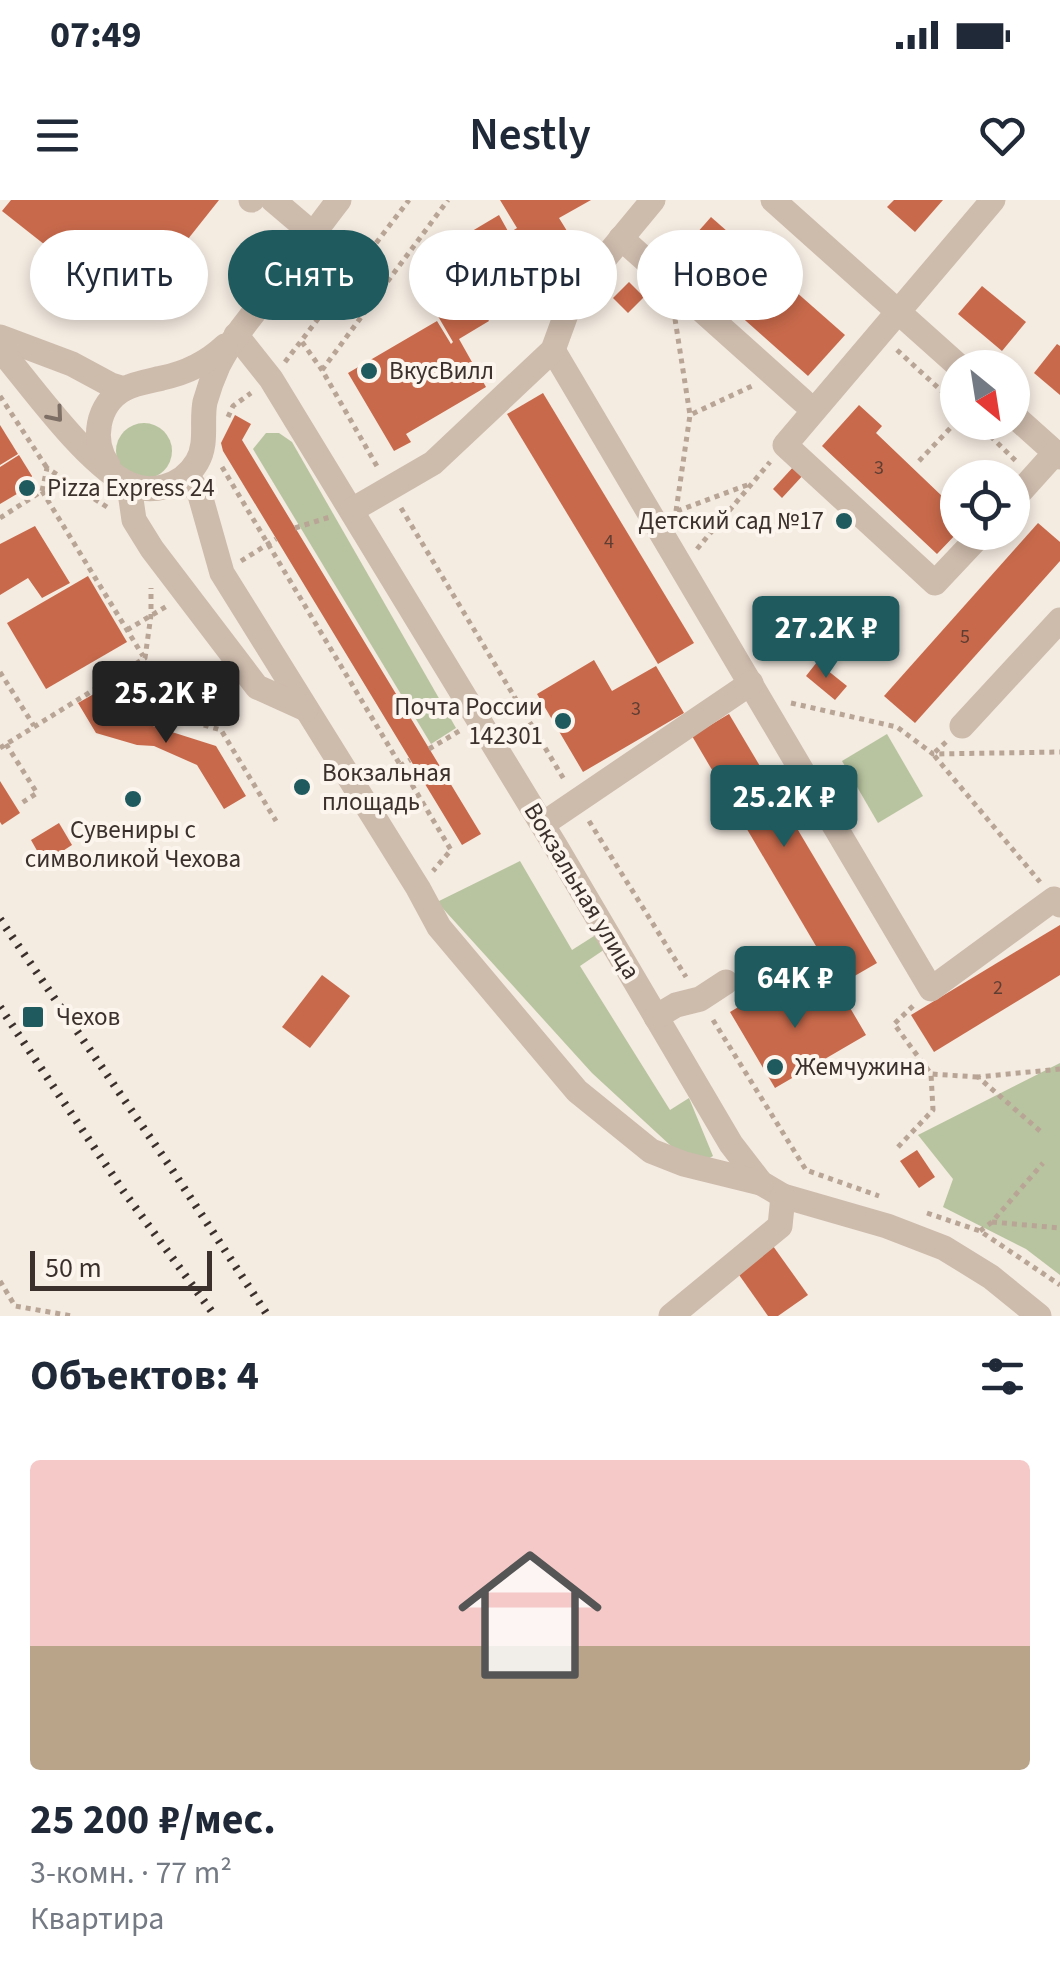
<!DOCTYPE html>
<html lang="ru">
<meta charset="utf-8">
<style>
body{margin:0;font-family:"Source Sans 3",sans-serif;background:#f6f6f7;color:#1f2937;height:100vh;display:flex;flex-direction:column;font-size:38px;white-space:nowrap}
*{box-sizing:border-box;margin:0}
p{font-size:32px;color:#747a83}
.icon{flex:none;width:55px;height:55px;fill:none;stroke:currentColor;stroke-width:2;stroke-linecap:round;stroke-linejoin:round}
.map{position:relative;height:1116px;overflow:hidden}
.panel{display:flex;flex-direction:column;background:#fff;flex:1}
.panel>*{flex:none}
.hud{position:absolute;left:30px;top:30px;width:1000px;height:90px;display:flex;gap:20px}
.needle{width:65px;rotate:150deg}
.tools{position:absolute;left:940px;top:150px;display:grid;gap:20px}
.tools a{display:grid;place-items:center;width:90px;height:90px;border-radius:50%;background:#fff;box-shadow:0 5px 15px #0003;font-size:50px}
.scale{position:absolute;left:30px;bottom:25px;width:182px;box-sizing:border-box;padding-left:10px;border:5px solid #3b302b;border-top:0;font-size:28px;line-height:35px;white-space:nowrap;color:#3b302b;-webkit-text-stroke:8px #fbf5ee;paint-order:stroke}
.price{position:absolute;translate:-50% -85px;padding:0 22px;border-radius:10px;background:#1f5a5e;color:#fff;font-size:32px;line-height:65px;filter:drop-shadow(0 2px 5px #0008)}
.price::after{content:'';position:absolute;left:50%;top:60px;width:30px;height:22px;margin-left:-15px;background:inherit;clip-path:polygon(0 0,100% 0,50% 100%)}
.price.selected{background:#222;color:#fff}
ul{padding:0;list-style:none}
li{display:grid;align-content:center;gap:20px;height:530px;padding:0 30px}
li+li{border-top:2px solid #e0e1e3}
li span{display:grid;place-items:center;height:310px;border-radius:10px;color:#555}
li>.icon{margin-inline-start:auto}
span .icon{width:180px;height:180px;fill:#fffc;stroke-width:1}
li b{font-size:42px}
h2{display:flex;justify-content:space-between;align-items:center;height:120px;padding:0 30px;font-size:42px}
.tag{padding:0 35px;border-radius:45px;background:#fff;box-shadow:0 5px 15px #0003;font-size:35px;line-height:90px}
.tag.selected{background:#1f5a5e;color:#fff}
.status{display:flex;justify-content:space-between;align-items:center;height:70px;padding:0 50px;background:#fff;direction:ltr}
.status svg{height:28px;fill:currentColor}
header{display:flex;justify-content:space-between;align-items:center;height:130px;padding:0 30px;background:#fff;font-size:45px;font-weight:600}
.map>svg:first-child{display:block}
</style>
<div class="status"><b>07:49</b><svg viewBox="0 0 49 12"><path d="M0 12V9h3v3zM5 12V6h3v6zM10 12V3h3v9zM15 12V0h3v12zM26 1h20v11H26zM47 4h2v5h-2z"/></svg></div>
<header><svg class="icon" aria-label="menu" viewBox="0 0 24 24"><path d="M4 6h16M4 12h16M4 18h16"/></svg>Nestly<svg class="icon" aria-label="heart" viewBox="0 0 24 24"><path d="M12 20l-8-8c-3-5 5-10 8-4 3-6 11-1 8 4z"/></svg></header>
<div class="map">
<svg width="1060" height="1116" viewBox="0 0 1060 1116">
<rect width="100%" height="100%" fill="#f4ebe1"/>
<g fill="#b8c4a0">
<circle cx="144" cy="251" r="28"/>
<polygon points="266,233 279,233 292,242 456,528 431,544 253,249"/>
<polygon points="887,534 923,596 878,623 842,561"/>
<polygon points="520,661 572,750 605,729 614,743 580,766 670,910 689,898 713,956 699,964 683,957 592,873 437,702"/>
<polygon points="1060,863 1060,1075 1026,1049 943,1007 953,979 918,935"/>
</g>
<g fill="#c8694b">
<polygon points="11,0 219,0 130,112 2,11"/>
<polygon points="500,0 591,0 559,18 567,31 531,52 545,76 484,112 489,121 459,139 486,187 406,234 411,242 394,251 348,173 437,121 451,144 453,142 410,68 499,15 509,33 517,28"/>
<polygon points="894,0 943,0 915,32 887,7"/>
<polygon points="711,17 845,135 808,176 675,58"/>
<polygon points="629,82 644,97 628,113 613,98"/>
<polygon points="982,86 1026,122 1002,151 958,114"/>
<polygon points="1057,144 1060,146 1060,195 1034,173"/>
<polygon points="543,193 694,443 658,464 507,214"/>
<polygon points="859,205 882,226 876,233 944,298 951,290 958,297 958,332 937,354 822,246"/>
<polygon points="235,215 251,224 242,240 481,634 462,645 223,251 221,243"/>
<polygon points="0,225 18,254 0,265"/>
<polygon points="19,255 32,276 27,288 0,304 0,267"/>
<polygon points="795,265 805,273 782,298 773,289"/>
<polygon points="1038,323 1060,342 1060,361 915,523 884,496"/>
<polygon points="35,326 70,383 42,398 28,378 0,395 0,344"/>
<polygon points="88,376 127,442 46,489 7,423"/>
<polygon points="594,460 612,491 656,466 684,513 583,572 537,494"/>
<polygon points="817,462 847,486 835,500 806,476"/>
<polygon points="99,491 112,513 216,546 246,596 224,609 197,565 154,546 137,545 96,533 78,503"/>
<polygon points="729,514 877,763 839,785 692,536"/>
<polygon points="0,581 20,613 2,625 0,622"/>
<polygon points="59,623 72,645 44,663 31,640"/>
<polygon points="1060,725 1060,775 934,852 911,815"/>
<polygon points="322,775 350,796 310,848 282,827"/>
<polygon points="782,781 800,812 839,789 866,835 775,888 730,812"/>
<polygon points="917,950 935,977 919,988 900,961"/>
<polygon points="773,1046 808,1095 778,1116 768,1116 737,1072"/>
</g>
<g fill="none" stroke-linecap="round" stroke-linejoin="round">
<g stroke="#b9a596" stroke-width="5" stroke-dasharray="5 5" stroke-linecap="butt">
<polyline points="675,119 690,215"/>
<polyline points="302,142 322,170 378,268"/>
<polyline points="897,150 958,206"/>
<polyline points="285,162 409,0"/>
<polyline points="322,170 448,0"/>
<polyline points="0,196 47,268"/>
<polyline points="228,217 233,206 251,193"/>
<polyline points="976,222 1017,262"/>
<polyline points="919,261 958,220"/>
<polyline points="222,267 451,650 433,671"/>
<polyline points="42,291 143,456"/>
<polyline points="401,308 565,581"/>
<polyline points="676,311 690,215 754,185"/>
<polyline points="677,311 750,284"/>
<polyline points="0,318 42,291 47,268 107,307"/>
<polyline points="295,328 330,317"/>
<polyline points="697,349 770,262"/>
<polyline points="241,361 276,339"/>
<polyline points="127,430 167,406"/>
<polyline points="0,472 34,526"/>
<polyline points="110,479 124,502 221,530 276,621"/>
<polyline points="791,503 897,527 933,554 1060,552"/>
<polyline points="496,509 515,498"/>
<polyline points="946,542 933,554 1040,682"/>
<polyline points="6,544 37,593 20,604"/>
<polyline points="0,548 145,458 151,415 151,388"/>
<polyline points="429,549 461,530"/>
<polyline points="400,566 410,560"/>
<polyline points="589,621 686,777"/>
<polyline points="913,806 894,824 931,874 978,877"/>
<polyline points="713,820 806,970 879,996"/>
<polyline points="1040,931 978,877 1060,869"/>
<polyline points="898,947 933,910 931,874"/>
<polyline points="927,1013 980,1031 1060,1085"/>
<polyline points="992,1022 1060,1028"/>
<polyline points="980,1031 992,1022 1043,963"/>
<polyline points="0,1081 15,1106 72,1116"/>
</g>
<g stroke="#cdbbac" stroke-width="25">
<polyline points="251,0 252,0"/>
<polyline points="273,0 313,34"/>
<polyline points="773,0 961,168"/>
<polyline points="621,38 803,201"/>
<polyline points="236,135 271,179 556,647 731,944 761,983 783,996 887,1026 944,1048 991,1077 1039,1116"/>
<polyline points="0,137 72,164 111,185 124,189"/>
<path d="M0,149C32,187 83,259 125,282C150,296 182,287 197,262C208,243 201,222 205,202C208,191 213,177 218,166C233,136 255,112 275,86C297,57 317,28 339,0"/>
<polyline points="553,150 931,789 1054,699 1060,705"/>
<polyline points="1012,214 1060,257"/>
<path d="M108,265C91,241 97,204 124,189C135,183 150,181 162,178C186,173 208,162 225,146"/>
<polyline points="187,275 200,295 222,373 418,688 439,727 577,891 651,951 684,964 761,983"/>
<polyline points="129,285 134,320 152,349 257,487 306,509"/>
<polyline points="1012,301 1055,253"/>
<polyline points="352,310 433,263 553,150 572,98 653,0"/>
<polyline points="983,332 935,383 785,245 993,0"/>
<polyline points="962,526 1060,420"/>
<polyline points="543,624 751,483"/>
<polyline points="656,817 676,805 700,799 726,782"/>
<polyline points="671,1116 780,1026 783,996"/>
</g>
<g stroke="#3b302b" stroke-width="8" stroke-dasharray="2.5 8" stroke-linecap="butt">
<polyline points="0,719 169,965 268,1116"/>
<polyline points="0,807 124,992 215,1116"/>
</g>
</g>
<defs><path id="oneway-chevron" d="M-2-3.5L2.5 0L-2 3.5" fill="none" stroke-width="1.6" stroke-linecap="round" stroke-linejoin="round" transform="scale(2.5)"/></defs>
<use stroke="#7d6f65" href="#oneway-chevron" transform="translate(56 215) rotate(50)"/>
<g fill="#1f5a5e" stroke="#fbf5ee" stroke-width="4">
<circle cx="369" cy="171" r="10"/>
<circle cx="27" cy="288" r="10"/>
<circle cx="844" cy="321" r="10"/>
<circle cx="563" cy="521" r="10"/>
<circle cx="302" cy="587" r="10"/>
<circle cx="133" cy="599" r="10"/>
<rect x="21" y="805" width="24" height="24" rx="5"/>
<circle cx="775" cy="867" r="10"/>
</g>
<g text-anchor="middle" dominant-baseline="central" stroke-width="8" stroke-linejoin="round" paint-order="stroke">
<g font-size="20" fill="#5e3e33">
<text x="879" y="268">3</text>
<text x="609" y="342">4</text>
<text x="965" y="437">5</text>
<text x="636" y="509">3</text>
<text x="998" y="788">2</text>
</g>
<g font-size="25" fill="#3b302b" stroke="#fbf5ee" text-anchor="start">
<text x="389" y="171">ВкусВилл</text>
<text x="47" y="288">Pizza Express 24</text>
<text x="824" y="321" text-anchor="end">Детский сад №17</text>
<text x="543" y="507" text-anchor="end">Почта России<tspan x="543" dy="29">142301</tspan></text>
<text x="322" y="573">Вокзальная<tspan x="322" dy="29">площадь</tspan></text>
<text x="133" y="630" text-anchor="middle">Сувениры с<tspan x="133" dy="29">символикой Чехова</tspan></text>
<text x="56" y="817">Чехов</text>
<text x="795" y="867">Жемчужина</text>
</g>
<g font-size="25" fill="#3b302b" stroke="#fbf5ee">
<text transform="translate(582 691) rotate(59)">Вокзальная улица</text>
</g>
</g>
</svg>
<div class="tools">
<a><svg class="needle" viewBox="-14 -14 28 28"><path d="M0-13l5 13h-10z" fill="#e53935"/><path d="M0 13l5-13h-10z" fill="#747a83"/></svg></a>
<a><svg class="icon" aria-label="locate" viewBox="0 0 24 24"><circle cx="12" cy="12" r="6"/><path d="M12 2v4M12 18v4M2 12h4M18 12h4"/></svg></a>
</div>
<div class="scale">50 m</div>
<b class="price" style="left:826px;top:481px">27.2K ₽</b>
<b class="price selected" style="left:166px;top:546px">25.2K ₽</b>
<b class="price" style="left:784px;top:650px">25.2K ₽</b>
<b class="price" style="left:795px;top:831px">64K ₽</b>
<div class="hud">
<a class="tag">Купить</a>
<a class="tag selected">Снять</a>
<a class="tag">Фильтры</a>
<a class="tag">Новое</a>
</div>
</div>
<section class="panel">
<h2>Объектов: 4<svg class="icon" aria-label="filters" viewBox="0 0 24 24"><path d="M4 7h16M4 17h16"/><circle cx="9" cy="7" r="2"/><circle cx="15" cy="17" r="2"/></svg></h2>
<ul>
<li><span style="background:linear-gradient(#f6c9c9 60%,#b9a48a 0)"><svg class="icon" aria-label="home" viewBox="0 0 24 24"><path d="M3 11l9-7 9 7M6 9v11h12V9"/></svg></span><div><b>25 200 ₽/мес.</b><p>3-комн. · 77 m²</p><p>Квартира</p></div></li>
</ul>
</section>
